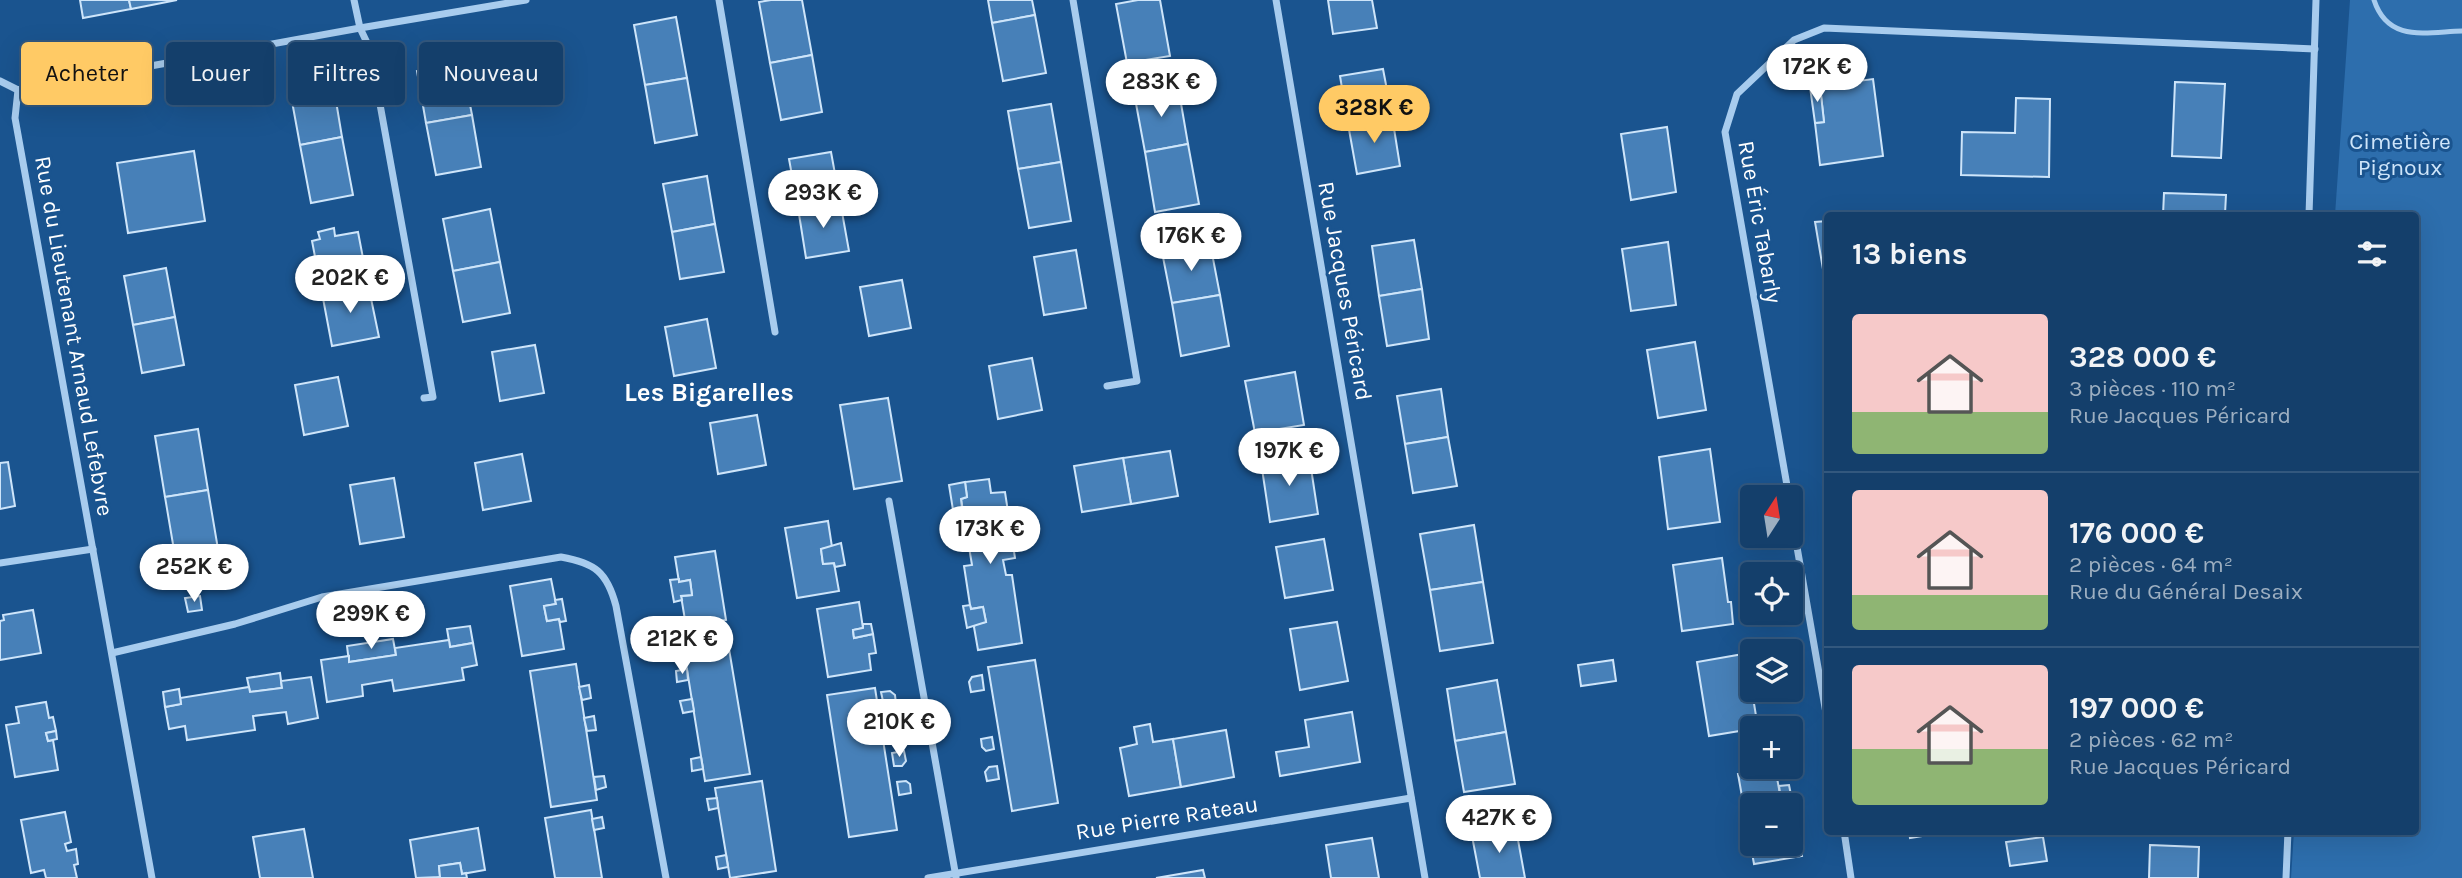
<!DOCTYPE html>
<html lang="fr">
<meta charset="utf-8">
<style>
body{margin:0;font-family:Karla,sans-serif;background:#214a73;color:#f1f3f6;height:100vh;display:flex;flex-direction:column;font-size:26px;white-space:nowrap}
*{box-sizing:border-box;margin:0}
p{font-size:23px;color:#9dafc1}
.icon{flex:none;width:38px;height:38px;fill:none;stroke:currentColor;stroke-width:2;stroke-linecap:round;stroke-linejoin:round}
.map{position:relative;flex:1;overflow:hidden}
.details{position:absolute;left:1824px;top:212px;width:595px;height:623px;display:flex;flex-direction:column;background:#143f6b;border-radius:7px;box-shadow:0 7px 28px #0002,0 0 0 2px #33587e}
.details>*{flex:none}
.top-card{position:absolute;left:21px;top:42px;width:665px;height:63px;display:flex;gap:14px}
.needle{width:46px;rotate:12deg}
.controls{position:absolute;left:1740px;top:485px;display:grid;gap:14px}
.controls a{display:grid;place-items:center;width:63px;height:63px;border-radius:7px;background:#143f6b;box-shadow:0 7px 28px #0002,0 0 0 2px #33587e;font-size:35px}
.price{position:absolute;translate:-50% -60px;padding:0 16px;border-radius:24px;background:#fff;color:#222;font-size:23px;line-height:46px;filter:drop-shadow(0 2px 4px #0008)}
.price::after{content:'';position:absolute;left:50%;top:42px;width:21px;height:16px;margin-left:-10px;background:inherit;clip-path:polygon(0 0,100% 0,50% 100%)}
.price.active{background:#ffca65;color:#111}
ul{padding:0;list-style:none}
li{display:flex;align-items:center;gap:21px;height:175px;padding:0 28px}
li+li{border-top:2px solid #33587e}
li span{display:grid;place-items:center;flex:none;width:196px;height:140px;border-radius:7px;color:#555}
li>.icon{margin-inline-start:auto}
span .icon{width:84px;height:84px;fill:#fffc;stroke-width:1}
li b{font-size:30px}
h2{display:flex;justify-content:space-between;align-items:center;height:84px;padding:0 28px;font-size:30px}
.tag{padding:0 24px;border-radius:7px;background:#143f6b;box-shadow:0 7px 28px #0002,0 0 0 2px #33587e;font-size:24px;line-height:63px}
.tag.active{background:#ffca65;color:#111}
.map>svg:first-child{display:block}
</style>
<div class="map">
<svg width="2462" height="878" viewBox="0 0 2462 878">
<rect width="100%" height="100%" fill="#1a548f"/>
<polygon fill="#2d6ead" points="2350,0 2462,0 2462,878 2291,878 2294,831 2415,831 2415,215 2335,215"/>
<g fill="#4780b8" stroke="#cee5fa" stroke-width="2">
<polygon points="80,0 129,0 131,9 83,18"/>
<polygon points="129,0 177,0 131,9"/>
<polygon points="771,0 802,0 812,55 770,63 759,2"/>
<polygon points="988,0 1032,0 1035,15 992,23"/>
<polygon points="1138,0 1160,0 1170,56 1127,63 1116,4"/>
<polygon points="1328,0 1372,0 1377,28 1333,34"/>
<polygon points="1035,15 1046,73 1003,81 992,23"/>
<polygon points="676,17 687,78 645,85 634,25"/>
<polygon points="812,55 822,112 781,120 770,63"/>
<polygon points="462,63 472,115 426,123 417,71"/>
<polygon points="1383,69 1392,116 1348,124 1340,76"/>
<polygon points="332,77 342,137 300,145 289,85"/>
<polygon points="687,78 697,135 655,143 645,85"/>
<polygon points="1873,79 1883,156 1820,165 1815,123 1824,122 1820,86"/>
<polygon points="2175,82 2225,84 2221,158 2172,156"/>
<polygon points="1178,86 1188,144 1145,152 1134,93"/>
<polygon points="1820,86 1824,122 1815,123 1810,87"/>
<polygon points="2016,98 2050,99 2049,177 1961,175 1962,132 2015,133"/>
<polygon points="1051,104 1061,162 1018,169 1008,111"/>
<polygon points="472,115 481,167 436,175 426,123"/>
<polygon points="1392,116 1400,166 1357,174 1348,124"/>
<polygon points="1667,127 1676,192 1631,200 1621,134"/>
<polygon points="342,137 353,195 311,203 300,145"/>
<polygon points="1188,144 1199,204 1155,212 1145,152"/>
<polygon points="194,151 205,221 128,233 117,163"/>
<polygon points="831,152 840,201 798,208 789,159"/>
<polygon points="1061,162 1071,221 1029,228 1018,169"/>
<polygon points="707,176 715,224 672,232 663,184"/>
<polygon points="2164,193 2226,195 2225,214 2163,215"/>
<polygon points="840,201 849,251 806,258 798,208"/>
<polygon points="490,209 500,262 453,271 443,219"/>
<polygon points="1827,221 1827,280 1825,281 1815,222"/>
<polygon points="715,224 724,272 680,279 672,232"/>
<polygon points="334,228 335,236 358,232 368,284 322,293 312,241 320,239 318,232"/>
<polygon points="1414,240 1422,289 1379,296 1372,246"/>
<polygon points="1668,242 1676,305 1631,311 1622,249"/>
<polygon points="1210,243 1220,295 1172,303 1162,252"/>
<polygon points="1076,250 1086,308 1044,315 1034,257"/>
<polygon points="500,262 510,313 463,322 453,271"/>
<polygon points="166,268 175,317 133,325 124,276"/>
<polygon points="318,268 322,293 307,296 302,271"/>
<polygon points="902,280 911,328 869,336 860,287"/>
<polygon points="368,284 379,337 332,346 322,293"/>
<polygon points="1422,289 1429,339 1387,346 1379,296"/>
<polygon points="1220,295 1229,346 1181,356 1172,303"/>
<polygon points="175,317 184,365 142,373 133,325"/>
<polygon points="707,319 716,368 674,376 665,327"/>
<polygon points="1695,342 1706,410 1658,418 1647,350"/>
<polygon points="535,345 544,393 500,401 492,352"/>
<polygon points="1032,358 1042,410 998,419 989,366"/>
<polygon points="1295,372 1304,425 1255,433 1245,381"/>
<polygon points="338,377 348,426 304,435 295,385"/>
<polygon points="1441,389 1448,437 1405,444 1397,396"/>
<polygon points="888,398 902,481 854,489 840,405"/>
<polygon points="757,415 766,465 718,474 710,423"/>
<polygon points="198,429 208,490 165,497 155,436"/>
<polygon points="1448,437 1457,486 1413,493 1405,444"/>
<polygon points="1710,449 1720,522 1668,529 1659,457"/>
<polygon points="1170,451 1178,496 1131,504 1123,458"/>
<polygon points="522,454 531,501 483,510 475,463"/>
<polygon points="1309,455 1318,514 1270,522 1261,462"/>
<polygon points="1123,458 1131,504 1082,512 1074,466"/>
<polygon points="8,462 15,506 0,509 0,463"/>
<polygon points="394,478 404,537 360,544 350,485"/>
<polygon points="989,479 991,493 1005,492 1015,558 1003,560 1006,575 1012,575 1022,643 978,650 974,627 975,624 986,622 983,607 971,609 970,605 964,566 972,565 961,499 967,497 965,482"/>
<polygon points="965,482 967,497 961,499 962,508 953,510 949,485"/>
<polygon points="208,490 218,549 175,556 165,497"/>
<polygon points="828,521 832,547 821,549 823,564 834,563 839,591 797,598 785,528"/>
<polygon points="1474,525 1483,582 1430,590 1420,534"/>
<polygon points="1324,539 1333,590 1285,598 1276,547"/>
<polygon points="841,543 845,565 835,567 834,563 823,564 821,549"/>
<polygon points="715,551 726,620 686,626 681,596 692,595 690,580 679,582 675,557"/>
<polygon points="1722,558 1728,602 1731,602 1733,624 1682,631 1673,565"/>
<polygon points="551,579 556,604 544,606 547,621 559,619 564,649 522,656 510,586"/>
<polygon points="679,579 679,582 690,580 692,595 681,596 682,600 674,602 670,580"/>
<polygon points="1483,582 1493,643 1440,651 1430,590"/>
<polygon points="200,596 202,610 188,612 185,598"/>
<polygon points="562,599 566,621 560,622 559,619 547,621 544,606 556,604 555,600"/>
<polygon points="859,602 863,628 853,630 854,638 873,634 876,653 869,654 871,670 828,677 817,609"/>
<polygon points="970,605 971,609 983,607 986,622 967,628 963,606"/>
<polygon points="33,610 41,653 0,660 0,621 4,620 3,615"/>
<polygon points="1337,622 1348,681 1300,690 1290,629"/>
<polygon points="863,624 871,624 873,634 854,638 853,630 863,628"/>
<polygon points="470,626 473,643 450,647 447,629"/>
<polygon points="727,637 750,774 705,781 683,645"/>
<polygon points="393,639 396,655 349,662 347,646"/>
<polygon points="449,640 450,647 473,643 477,665 462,668 464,680 394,691 392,680 362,685 363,696 327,702 321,660 349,656 349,662 396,655 395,648"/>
<polygon points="1749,653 1752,672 1749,673 1758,728 1709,736 1697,662"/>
<polygon points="1035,660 1058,803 1012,811 988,667"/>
<polygon points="1613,660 1616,681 1581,686 1578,665"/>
<polygon points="576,664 597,800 551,807 530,671"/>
<polygon points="687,669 688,680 677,682 676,671"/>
<polygon points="280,673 282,688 250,692 247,678"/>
<polygon points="982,675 984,690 971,692 969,682 972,677"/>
<polygon points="311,677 318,718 288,724 286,712 253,716 255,730 187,740 185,726 169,729 165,707 181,704 180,698 249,687 250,692 282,688 281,681"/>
<polygon points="1497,680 1506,732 1455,741 1447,689"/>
<polygon points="589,685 591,698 582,700 579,687"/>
<polygon points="875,688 897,830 849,837 827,695"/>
<polygon points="179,689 181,704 165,707 163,692"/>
<polygon points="890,691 895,695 896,704 884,706 881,692"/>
<polygon points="692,699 694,711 683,713 680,701"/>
<polygon points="46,702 49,718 53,717 56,731 46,733 48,741 53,740 58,770 15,777 6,725 19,723 16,707"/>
<polygon points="1352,712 1360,762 1280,776 1276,752 1309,747 1305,720"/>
<polygon points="594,716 596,730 587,731 584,718"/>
<polygon points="1150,724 1153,742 1173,739 1181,787 1129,796 1120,748 1137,744 1134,727"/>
<polygon points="1226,730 1234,777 1181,787 1173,739"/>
<polygon points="56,731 57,739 48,741 46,733"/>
<polygon points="1506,732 1515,784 1464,792 1455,741"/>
<polygon points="992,737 994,749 986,751 982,747 981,739"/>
<polygon points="904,751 906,761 902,766 894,766 892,753"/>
<polygon points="701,757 703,769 692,771 691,759"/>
<polygon points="997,766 999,779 987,781 985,772 989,767"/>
<polygon points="1775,767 1782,805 1752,805 1752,844 1790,844 1790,811 1794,810 1802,856 1754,864 1738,774"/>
<polygon points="604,776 606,787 596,790 594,777"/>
<polygon points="762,781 776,871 730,878 715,788"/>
<polygon points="906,781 910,784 911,793 899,795 897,782"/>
<polygon points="1789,785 1794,810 1790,811 1790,805 1782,805 1779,786"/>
<polygon points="717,798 718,808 709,810 707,799"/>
<polygon points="591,810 602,878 555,878 545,818"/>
<polygon points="65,812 71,842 65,844 67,851 76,849 78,864 74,865 77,878 46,878 44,870 31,873 21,820"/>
<polygon points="602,817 604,828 594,830 592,819"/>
<polygon points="478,828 485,870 462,874 460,863 439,866 440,877 416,878 410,840"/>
<polygon points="304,829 313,878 260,878 253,837"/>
<polygon points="1516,829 1525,878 1480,878 1472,836"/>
<polygon points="1909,831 1952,831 1910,838"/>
<polygon points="2043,837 2047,861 2010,866 2006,842"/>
<polygon points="1372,838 1379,878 1331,878 1326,845"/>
<polygon points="2150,845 2199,847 2198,878 2149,878"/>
<polygon points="726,855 728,867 718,869 716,857"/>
<polygon points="460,863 462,874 466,873 467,878 436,878 440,877 439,866"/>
<polygon points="1203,870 1205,878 1156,878"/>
</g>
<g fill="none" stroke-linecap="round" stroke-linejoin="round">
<path stroke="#a8ccee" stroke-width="5" d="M2374,0C2388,43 2426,32 2462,31"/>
<g stroke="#a8ccee" stroke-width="7">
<polyline points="354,0 360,28 370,49 433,397 424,398"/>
<polyline points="719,0 775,332"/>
<polyline points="1073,0 1137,381 1107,386"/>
<polyline points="1276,0 1425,878"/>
<polyline points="0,81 18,90"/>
<polyline points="18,90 15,118 152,878"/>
<polyline points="18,90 360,28 526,0"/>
<polyline points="2309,215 2316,0"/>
<polyline points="1789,497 1725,132 1737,94 1794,40 1824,28 2315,49"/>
<polyline points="889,501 956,877"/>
<polyline points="1790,507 1827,719"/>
<polyline points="0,563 93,549"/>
<path d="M112,653L235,624L322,597L561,557C595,563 607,572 616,606L666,878"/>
<polyline points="1844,831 1851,878"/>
<polyline points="928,878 1411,798"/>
<polyline points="2286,878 2288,831"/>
</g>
</g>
<g text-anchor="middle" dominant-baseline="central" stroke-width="6" stroke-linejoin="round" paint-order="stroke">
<g font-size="23" fill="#cee5fa" stroke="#1a548f">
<text x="2400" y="141">Cimetière<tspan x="2400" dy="26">Pignoux</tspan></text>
</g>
<g font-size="23" fill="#fff" stroke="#1a548f">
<text transform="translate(1760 222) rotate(80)">Rue Éric Tabarly</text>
<text transform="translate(1345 291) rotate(80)">Rue Jacques Péricard</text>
<text transform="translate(74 336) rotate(80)">Rue du Lieutenant Arnaud Lefebvre</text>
<text transform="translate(1167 818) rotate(-9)">Rue Pierre Rateau</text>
</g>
<g font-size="26" font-weight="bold" fill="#fff" stroke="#1a548f">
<text x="709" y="392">Les Bigarelles</text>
</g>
</g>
</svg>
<div class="controls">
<a><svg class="needle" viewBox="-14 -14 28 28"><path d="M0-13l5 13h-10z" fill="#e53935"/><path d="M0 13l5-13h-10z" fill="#9dafc1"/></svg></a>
<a><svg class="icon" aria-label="locate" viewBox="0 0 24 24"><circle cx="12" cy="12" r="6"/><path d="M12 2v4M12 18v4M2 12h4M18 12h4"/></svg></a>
<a><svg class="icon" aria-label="layers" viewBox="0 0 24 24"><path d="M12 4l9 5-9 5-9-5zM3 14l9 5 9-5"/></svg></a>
<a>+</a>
<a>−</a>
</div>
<b class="price" style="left:1817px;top:104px">172K €</b>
<b class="price" style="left:1161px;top:119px">283K €</b>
<b class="price active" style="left:1374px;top:145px">328K €</b>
<b class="price" style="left:823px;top:230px">293K €</b>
<b class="price" style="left:1191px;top:273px">176K €</b>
<b class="price" style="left:350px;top:315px">202K €</b>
<b class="price" style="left:1289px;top:488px">197K €</b>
<b class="price" style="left:990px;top:566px">173K €</b>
<b class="price" style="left:194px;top:604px">252K €</b>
<b class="price" style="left:371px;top:651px">299K €</b>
<b class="price" style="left:682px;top:676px">212K €</b>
<b class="price" style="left:899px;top:759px">210K €</b>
<b class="price" style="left:1499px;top:855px">427K €</b>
<div class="top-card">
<a class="tag active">Acheter</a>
<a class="tag">Louer</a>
<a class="tag">Filtres</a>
<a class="tag">Nouveau</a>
</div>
<section class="details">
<h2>13 biens<svg class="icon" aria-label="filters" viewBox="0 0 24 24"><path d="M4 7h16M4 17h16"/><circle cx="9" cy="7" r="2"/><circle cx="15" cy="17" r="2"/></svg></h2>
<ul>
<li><span style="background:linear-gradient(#f6c9c9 70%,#8fb573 0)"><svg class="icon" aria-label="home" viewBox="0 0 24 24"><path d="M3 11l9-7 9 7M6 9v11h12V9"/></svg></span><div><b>328 000 €</b><p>3 pièces · 110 m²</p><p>Rue Jacques Péricard</p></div></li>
<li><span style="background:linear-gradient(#f6c9c9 75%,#8fb573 0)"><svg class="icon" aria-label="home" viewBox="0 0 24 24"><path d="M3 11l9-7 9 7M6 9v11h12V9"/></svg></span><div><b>176 000 €</b><p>2 pièces · 64 m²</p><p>Rue du Général Desaix</p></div></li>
<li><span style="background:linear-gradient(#f6c9c9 60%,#8fb573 0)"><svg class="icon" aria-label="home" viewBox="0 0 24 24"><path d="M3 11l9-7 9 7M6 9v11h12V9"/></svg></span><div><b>197 000 €</b><p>2 pièces · 62 m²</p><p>Rue Jacques Péricard</p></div></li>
</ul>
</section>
</div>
